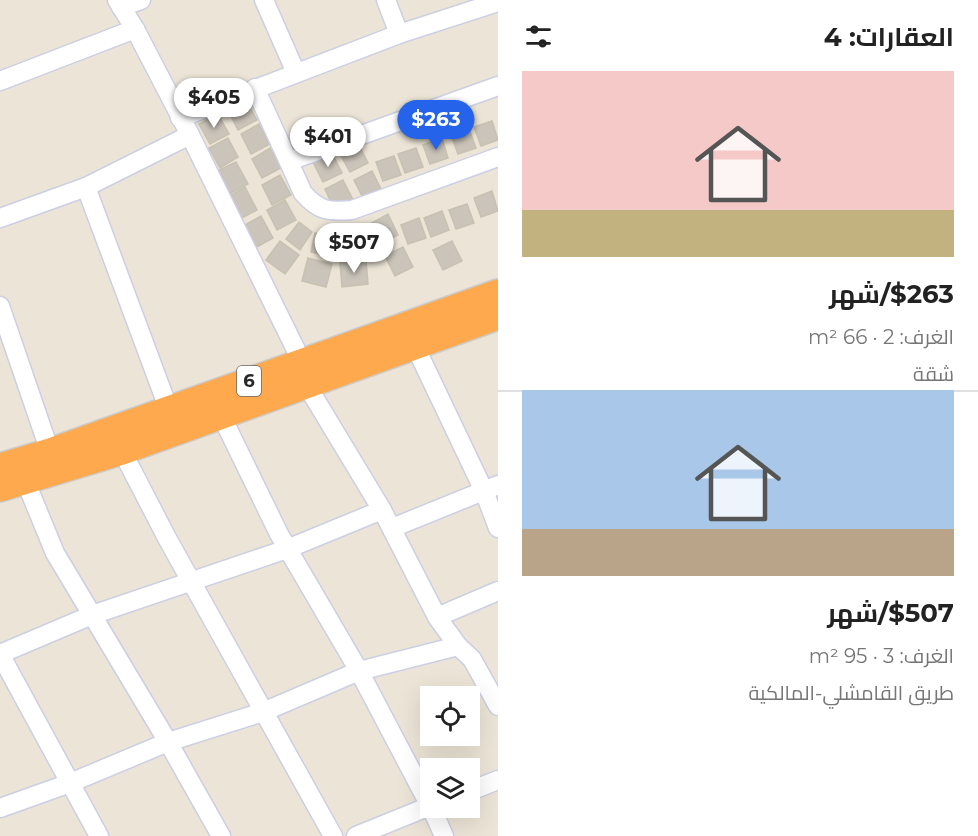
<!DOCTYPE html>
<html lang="ar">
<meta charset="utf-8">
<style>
body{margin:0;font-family:Montserrat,Cairo,sans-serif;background:#f2f2f2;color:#222;direction:rtl;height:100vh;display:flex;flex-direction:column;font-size:22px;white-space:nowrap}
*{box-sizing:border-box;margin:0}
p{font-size:20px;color:#767676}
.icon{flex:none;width:33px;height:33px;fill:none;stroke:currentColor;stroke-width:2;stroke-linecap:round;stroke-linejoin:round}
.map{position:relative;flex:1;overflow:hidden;direction:ltr}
.details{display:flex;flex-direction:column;background:#fff;width:480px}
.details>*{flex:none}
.buttons{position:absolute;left:420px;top:686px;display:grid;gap:12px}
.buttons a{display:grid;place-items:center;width:60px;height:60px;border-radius:0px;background:#fff;box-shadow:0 6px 24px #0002;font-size:30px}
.price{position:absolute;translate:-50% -51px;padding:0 14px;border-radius:21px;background:#fff;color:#222;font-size:20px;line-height:39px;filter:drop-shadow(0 2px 3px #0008)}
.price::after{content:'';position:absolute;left:50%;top:36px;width:18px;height:14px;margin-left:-9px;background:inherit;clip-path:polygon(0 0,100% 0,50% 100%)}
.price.current{background:#2563eb;color:#fff}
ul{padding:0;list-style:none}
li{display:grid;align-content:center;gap:12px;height:318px;padding:0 24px}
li+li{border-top:2px solid #e0e0e0}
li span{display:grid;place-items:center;height:186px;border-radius:0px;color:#555}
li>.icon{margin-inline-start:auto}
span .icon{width:108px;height:108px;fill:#fffc;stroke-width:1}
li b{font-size:26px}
h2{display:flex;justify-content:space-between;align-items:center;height:72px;padding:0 24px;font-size:26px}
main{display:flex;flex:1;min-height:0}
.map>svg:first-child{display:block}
</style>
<main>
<section class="details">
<h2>العقارات: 4<svg class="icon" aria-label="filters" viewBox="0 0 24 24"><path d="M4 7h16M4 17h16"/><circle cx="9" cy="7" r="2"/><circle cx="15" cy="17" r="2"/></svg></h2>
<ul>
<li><span style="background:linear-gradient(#f6c9c9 75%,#c2b280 0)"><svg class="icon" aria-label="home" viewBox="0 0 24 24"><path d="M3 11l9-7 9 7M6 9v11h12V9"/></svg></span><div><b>$263/شهر</b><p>الغرف: 2 · 66 m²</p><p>شقة</p></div></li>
<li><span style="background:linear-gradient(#a9c7e8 75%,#b9a48a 0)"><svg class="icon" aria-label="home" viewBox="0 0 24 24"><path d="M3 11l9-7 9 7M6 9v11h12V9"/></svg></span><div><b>$507/شهر</b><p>الغرف: 3 · 95 m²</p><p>طريق القامشلي-المالكية</p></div></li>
</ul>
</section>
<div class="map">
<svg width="498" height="836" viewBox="0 0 498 836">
<rect width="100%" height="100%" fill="#ece5d7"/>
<g fill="#cac4ba" stroke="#c7c1b1" stroke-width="1.5">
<polygon points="246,100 257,120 238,130 228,110"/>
<polygon points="218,114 229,134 210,144 199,124"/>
<polygon points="492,121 498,140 481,146 474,127"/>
<polygon points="259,124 270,144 251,154 241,134"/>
<polygon points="469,129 476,148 458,154 451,135"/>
<polygon points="228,138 238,157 220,168 209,148"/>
<polygon points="442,138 448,158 430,164 423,145"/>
<polygon points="358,143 368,163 350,172 339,152"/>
<polygon points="270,148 281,168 262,178 252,159"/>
<polygon points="416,148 423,167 405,173 398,154"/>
<polygon points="332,153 342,173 323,182 313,162"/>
<polygon points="394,156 401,175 383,181 376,162"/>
<polygon points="236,162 248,184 229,194 217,171"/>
<polygon points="372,171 382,191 364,200 354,180"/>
<polygon points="280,175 291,195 272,205 262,185"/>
<polygon points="343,180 353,200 334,209 325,189"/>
<polygon points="245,187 257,210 238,220 226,198"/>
<polygon points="492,191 498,211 481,217 474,198"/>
<polygon points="285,200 296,220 277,230 267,210"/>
<polygon points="467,204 474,223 456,229 449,210"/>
<polygon points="442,211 449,230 431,237 424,218"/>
<polygon points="388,214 398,235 380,244 370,224"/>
<polygon points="261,216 273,238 255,248 243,226"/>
<polygon points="419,218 426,238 408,244 401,225"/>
<polygon points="299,222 312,232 300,250 286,239"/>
<polygon points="315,233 338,238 333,257 311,252"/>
<polygon points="361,236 362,253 340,256 338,238"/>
<polygon points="280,241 299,255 285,274 266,260"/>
<polygon points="452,241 462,261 443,270 433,250"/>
<polygon points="403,247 413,267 395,276 385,256"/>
<polygon points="308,258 332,264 326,287 302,281"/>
<polygon points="366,260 368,284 342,287 340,263"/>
</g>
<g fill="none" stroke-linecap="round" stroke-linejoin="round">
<g stroke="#cccfe3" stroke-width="21">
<g id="minor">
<polyline points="117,0 135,29 190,135 302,362"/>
<polyline points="264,0 296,73"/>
<polyline points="386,0 399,34"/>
<polyline points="121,7 141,0"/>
<polyline points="0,81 135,29"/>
<path d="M255,88L303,193C319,211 328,212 352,210L498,157"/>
<polyline points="180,118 399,34 498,2"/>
<polyline points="289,161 498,86"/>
<polyline points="86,187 169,410"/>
<polyline points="0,218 86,187 190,135"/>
<polyline points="0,306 50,452"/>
<polyline points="415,346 484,491 498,528"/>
<polyline points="306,384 382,510 437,617 458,646 472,659 498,706"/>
<polyline points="221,415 279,534 359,671 430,806"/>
<polyline points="122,451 167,538 333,836"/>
<polyline points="25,480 55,553 168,742 221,836"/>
<polyline points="392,528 498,485"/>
<polyline points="437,617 498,591"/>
<polyline points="470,791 498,780"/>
<polyline points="431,807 444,836"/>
<polyline points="0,808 70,783 168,742 263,712 359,671 458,646"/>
<polyline points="99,836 0,654 92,615 287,549 382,510"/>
<polyline points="356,836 430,806"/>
</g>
</g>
<g stroke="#cbcbcb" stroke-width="30">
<g id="highway">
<polyline points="0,467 50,452 498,293"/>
<polyline points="0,488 122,451 498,316"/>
</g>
</g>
<use href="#minor" stroke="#fff" stroke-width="18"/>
<use href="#highway" stroke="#ffa94f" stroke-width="27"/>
</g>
<g text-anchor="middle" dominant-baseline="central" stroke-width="5" stroke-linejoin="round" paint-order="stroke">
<rect fill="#fff" stroke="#686868" stroke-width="1.5" x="237" y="366" width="24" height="30" rx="4.5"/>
<g font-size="18" font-weight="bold" fill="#282828">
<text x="249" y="381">6</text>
</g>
</g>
</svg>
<div class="buttons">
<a><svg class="icon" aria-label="locate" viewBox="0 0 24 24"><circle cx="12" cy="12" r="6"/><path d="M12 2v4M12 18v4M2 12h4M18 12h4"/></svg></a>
<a><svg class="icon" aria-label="layers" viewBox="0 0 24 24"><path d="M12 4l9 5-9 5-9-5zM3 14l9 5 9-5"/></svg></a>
</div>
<b class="price" style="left:214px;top:129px">$405</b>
<b class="price current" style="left:436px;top:151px">$263</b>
<b class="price" style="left:328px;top:168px">$401</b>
<b class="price" style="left:354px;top:274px">$507</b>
</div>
</main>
